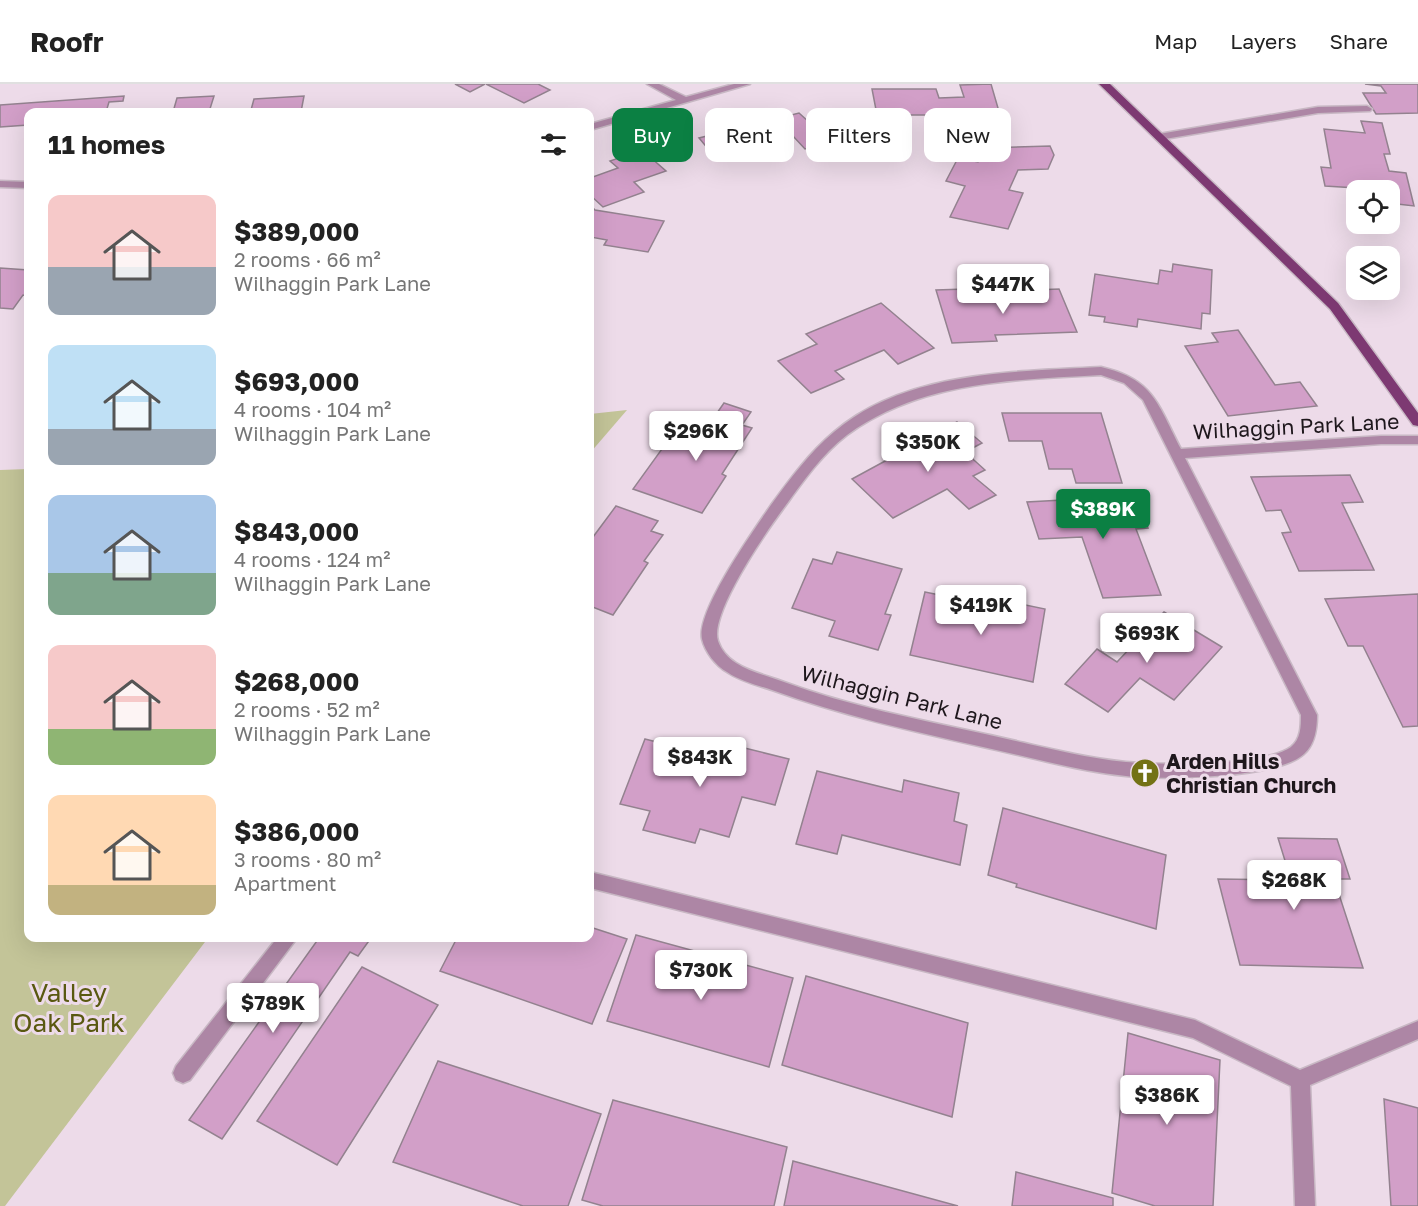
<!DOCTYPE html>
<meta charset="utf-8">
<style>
body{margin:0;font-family:"Golos Text",sans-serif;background:#f2f2f2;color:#222;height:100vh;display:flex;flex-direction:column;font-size:22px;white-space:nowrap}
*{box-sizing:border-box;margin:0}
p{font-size:20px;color:#767676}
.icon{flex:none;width:33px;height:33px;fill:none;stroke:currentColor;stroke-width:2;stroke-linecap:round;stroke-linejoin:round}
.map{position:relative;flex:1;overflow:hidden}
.panel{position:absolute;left:24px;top:24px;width:570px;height:834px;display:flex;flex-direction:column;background:#fff;border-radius:12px;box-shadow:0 6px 24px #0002}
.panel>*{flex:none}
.banner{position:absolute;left:612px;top:24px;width:570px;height:54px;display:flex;gap:12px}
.controls{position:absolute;left:1346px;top:96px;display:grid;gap:12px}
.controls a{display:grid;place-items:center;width:54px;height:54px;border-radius:12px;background:#fff;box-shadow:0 6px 24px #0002;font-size:30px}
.price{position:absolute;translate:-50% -51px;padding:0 14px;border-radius:6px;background:#fff;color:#222;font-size:20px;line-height:39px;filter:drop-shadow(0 2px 3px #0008)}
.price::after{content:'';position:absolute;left:50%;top:36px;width:18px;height:14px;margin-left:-9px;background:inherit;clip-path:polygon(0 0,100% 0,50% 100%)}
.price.current{background:#0b8043;color:#fff}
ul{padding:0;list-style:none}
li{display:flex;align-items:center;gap:18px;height:150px;padding:0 24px}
li span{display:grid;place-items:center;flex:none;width:168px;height:120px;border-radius:12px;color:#555}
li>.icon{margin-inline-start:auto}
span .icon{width:72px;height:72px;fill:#fffc;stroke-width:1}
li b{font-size:26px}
h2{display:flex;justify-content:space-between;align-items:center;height:72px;padding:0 24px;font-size:26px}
.chip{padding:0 21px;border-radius:12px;background:#fff;box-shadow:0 6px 24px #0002;font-size:21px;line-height:54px}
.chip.current{background:#0b8043;color:#fff}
header{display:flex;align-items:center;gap:36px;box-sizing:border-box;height:84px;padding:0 30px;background:#fff;border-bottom:2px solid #e0e0e0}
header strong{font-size:28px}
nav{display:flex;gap:33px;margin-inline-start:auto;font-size:21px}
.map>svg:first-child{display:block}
</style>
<header>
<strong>Roofr</strong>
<nav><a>Map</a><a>Layers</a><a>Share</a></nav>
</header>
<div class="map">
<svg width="1418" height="1122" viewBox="0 0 1418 1122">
<rect width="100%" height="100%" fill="#eddbe9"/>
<g fill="#c3c498">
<polygon points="627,326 590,369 590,330"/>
<polygon points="28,385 28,854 208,854 5,1122 0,1122 0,386"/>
</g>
<g fill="#d29fc8" stroke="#93828f" stroke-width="1.5">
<polygon points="455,0 485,0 470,8"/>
<polygon points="486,0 538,0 550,6 524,19"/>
<polygon points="991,0 1000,31 877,31 872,5 936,5 939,14 964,13 960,1"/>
<polygon points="1365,0 1418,0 1418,29 1376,30 1363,9 1386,9 1381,2"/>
<polygon points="124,12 123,17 109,18 106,28 28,28 28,41 0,43 0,21"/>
<polygon points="214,12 209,28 173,28 177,14"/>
<polygon points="304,12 301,28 214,28 251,26 254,15"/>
<polygon points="799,29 831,58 805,65 793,52 714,72 699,54"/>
<polygon points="1361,37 1382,39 1390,70 1384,70 1389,87 1406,89 1414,122 1389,119 1389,106 1325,102 1321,83 1331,84 1324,45 1365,49"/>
<polygon points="1050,62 1054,71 1048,85 1018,86 1009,106 1023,109 1008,145 950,133 965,102 946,97 958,74 978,78 984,64"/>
<polygon points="642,66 666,87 634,98 644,108 603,123 590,111 590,94 618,84 610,77"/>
<polygon points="590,121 595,126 664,137 648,168 604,161 607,156 591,153 590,156"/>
<polygon points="1173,180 1212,186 1210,230 1202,229 1201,245 1138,235 1137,243 1104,238 1105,233 1089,231 1095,190 1158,200 1160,186 1172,188"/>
<polygon points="0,184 28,186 28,212 23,211 13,225 0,224"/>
<polygon points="966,205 969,215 1036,212 1034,206 1059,205 1077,248 995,251 997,257 952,259 936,206"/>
<polygon points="881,219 934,264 898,280 884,266 835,287 844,295 811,309 778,277 817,260 806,250"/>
<polygon points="1238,246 1275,301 1300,298 1317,322 1228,332 1185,262 1218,258 1212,249"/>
<polygon points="724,319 751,328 742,341 752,344 722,390 726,392 702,429 633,405 672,351 697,358"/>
<polygon points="1002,329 1101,329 1122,399 1076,399 1072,385 1049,385 1042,357 1009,357"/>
<polygon points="957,338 982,359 965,368 985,386 973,392 996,411 969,425 947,405 893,434 852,395"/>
<polygon points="1350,391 1363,418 1342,419 1374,486 1299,487 1282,449 1291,448 1281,426 1266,427 1251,393"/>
<polygon points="1136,412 1148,444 1136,445 1161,511 1103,514 1082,453 1039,455 1027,418"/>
<polygon points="616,422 658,437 651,447 663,451 644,477 648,479 613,531 590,522 590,452 593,453"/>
<polygon points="837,468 902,485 885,530 891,531 878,566 829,552 835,537 792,524 813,475 832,480"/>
<polygon points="925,508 964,516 960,536 982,540 987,513 1045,525 1033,598 910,571"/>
<polygon points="1418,510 1418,642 1403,643 1363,562 1348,562 1325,515"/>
<polygon points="1164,528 1222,563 1174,616 1140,594 1108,628 1065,600 1097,565 1117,578"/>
<polygon points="645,655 723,675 728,660 789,675 775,721 742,713 729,753 700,745 695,759 643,746 650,727 620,720"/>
<polygon points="817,687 902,708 904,696 959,709 954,737 967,741 960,781 842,751 837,770 796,760"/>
<polygon points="1003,724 1166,771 1156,845 1016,803 1017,800 988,791"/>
<polygon points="1278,754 1337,755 1350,795 1334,795 1363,884 1240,881 1218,795 1291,796"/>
<polygon points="590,843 627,855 592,940 440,887 457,854 590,854"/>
<polygon points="636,851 793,894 769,983 607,937"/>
<polygon points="319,854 371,854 358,872 350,868 222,1055 189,1036"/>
<polygon points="362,883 438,921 337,1081 257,1037"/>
<polygon points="806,892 968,939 952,1033 782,981"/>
<polygon points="1128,949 1220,976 1213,1122 1155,1122 1112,1109"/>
<polygon points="438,977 601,1030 568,1122 523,1122 393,1078"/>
<polygon points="1384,1015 1418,1024 1418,1122 1391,1122"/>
<polygon points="613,1016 787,1063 774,1122 603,1122 582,1116"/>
<polygon points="793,1077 958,1122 784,1122"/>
<polygon points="1016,1088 1113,1114 1113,1122 1012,1122"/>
</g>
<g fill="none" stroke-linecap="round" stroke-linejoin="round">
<g stroke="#c8b8c4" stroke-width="3">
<g id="service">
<polygon points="590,788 1195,936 1300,986 1418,937 1418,955 1310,1001 1315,1122 1295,1122 1291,1002 1193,954 590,804"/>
<polygon points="277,854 297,854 190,996 183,999 176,996 173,989 176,982"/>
</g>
</g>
<g stroke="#c8b8c4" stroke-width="3">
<g id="minor">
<polygon points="647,0 659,0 686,13 734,0 750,0 590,46 590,40 676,16"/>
<polygon points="1367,22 1372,25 1370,27 1318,29 1159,56 1154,53 1159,50 1318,23"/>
<polygon points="0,97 28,98 28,104 0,103"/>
<path d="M1101,283C1154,295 1158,321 1181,365L1381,352H1418V360H1381L1185,374L1317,631C1317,645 1315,660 1304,670C1277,695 1162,696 1126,692C1077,687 1030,673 983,663C911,647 841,631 772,606C757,601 740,597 727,588C716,582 705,568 702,555C696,527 754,446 771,421C790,395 809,369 834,348C905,287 1013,288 1101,283ZM1101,291L1124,299L1143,316L1301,631C1301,642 1301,655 1291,663C1265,682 1160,681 1126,678C1078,673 1032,660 985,650C917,635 849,622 784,598C768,592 750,588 736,579C728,574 721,566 718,557C709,530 766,448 783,425C802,399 821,371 847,351C921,297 1013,296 1101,291Z"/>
</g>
</g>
<g stroke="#c8b8c4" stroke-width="3">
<polygon id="primary" points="1099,0 1110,0 1338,219 1418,329 1418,342 1413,341 1330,225"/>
</g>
<use href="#service" fill="#ad86a5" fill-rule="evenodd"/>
<use href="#minor" fill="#ad86a5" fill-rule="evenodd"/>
<use href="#primary" fill="#7d3972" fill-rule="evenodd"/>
</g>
<defs>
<g id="church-disc" transform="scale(1.5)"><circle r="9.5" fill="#737215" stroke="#eddbe9"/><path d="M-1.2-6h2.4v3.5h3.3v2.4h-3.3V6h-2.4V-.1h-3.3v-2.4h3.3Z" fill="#fff"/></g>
</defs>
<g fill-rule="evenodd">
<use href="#church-disc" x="1145" y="689"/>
</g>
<g text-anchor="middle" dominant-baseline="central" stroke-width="6" stroke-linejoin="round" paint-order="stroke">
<g font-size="21" fill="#1e171c" stroke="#eddbe9">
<text transform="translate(1296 342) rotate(-3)">Wilhaggin Park Lane</text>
<text transform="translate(902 613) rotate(14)">Wilhaggin Park Lane</text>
</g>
<g font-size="21" font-weight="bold" fill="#1e171c" stroke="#eddbe9" text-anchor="start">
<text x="1166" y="677">Arden Hills<tspan x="1166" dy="24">Christian Church</tspan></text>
</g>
<g font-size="26" fill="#595810" stroke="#eddbe9">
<text x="69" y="908">Valley<tspan x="69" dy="30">Oak Park</tspan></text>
</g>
</g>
</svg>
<div class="controls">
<a><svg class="icon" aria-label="locate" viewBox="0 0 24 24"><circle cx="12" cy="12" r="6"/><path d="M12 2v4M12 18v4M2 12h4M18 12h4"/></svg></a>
<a><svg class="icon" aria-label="layers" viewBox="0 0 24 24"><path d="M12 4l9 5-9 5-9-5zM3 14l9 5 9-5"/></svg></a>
</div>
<b class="price" style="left:1003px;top:231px">$447K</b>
<b class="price" style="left:696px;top:378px">$296K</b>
<b class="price" style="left:928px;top:389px">$350K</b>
<b class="price current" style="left:1103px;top:456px">$389K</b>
<b class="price" style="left:981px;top:552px">$419K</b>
<b class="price" style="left:1147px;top:580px">$693K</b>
<b class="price" style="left:700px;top:704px">$843K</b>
<b class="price" style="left:1294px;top:827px">$268K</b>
<b class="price" style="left:701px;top:917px">$730K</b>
<b class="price" style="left:273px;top:950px">$789K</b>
<b class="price" style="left:1167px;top:1042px">$386K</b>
<div class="banner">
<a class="chip current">Buy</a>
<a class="chip">Rent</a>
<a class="chip">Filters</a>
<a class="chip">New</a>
</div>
<section class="panel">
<h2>11 homes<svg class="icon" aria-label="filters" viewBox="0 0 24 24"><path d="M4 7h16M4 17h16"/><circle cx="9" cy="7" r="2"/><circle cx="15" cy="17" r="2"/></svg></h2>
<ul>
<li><span style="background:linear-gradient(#f6c9c9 60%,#9aa5b1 0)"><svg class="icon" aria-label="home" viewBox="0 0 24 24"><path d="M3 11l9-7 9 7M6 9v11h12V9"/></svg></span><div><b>$389,000</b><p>2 rooms · 66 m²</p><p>Wilhaggin Park Lane</p></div></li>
<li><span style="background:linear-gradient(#bfe0f5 70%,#9aa5b1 0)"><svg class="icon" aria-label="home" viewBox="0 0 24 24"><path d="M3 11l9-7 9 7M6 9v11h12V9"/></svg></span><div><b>$693,000</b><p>4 rooms · 104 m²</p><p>Wilhaggin Park Lane</p></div></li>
<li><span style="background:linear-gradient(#a9c7e8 65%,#7fa58c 0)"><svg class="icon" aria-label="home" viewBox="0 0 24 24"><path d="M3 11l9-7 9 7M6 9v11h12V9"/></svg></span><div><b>$843,000</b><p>4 rooms · 124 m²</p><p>Wilhaggin Park Lane</p></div></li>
<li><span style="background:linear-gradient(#f6c9c9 70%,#8fb573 0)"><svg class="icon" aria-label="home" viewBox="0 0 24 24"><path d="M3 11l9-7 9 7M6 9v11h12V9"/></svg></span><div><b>$268,000</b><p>2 rooms · 52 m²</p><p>Wilhaggin Park Lane</p></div></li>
<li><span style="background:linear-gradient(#ffd9b3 75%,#c2b280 0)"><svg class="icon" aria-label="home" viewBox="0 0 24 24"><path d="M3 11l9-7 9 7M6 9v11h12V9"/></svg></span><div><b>$386,000</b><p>3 rooms · 80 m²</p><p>Apartment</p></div></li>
</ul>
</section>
</div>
